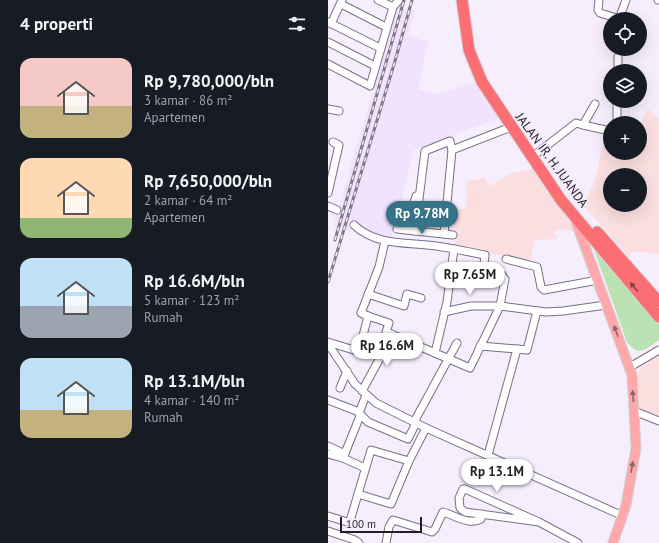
<!DOCTYPE html>
<html lang="id">
<meta charset="utf-8">
<style>
body{margin:0;font-family:"PT Sans",sans-serif;background:#242831;color:#f1f3f6;height:100vh;display:flex;flex-direction:column;font-size:15px;white-space:nowrap}
*{box-sizing:border-box;margin:0}
p{font-size:13px;color:#9ea1a6}
.icon{flex:none;width:22px;height:22px;fill:none;stroke:currentColor;stroke-width:2;stroke-linecap:round;stroke-linejoin:round}
.map{position:relative;flex:1;overflow:hidden}
.panel{display:flex;flex-direction:column;background:#171b24;width:328px}
.panel>*{flex:none}
.buttons{position:absolute;left:275px;top:12px;display:grid;gap:8px}
.buttons a{display:grid;place-items:center;width:44px;height:44px;border-radius:50%;background:#171b24;box-shadow:0 4px 16px #0002;font-size:20px}
.scale{position:absolute;left:12px;bottom:10px;width:82px;box-sizing:border-box;padding-left:4px;border:2px solid #221d27;border-top:0;font-size:11px;line-height:14px;white-space:nowrap;color:#221d27;-webkit-text-stroke:3px #f6edfd;paint-order:stroke}
.price{position:absolute;translate:-50% -34px;padding:0 9px;border-radius:14px;background:#fff;color:#222;font-size:13px;line-height:26px;filter:drop-shadow(0 1px 2px #0008)}
.price::after{content:'';position:absolute;left:50%;top:24px;width:12px;height:9px;margin-left:-6px;background:inherit;clip-path:polygon(0 0,100% 0,50% 100%)}
.price.selected{background:#367389;color:#fff}
ul{padding:0;list-style:none}
li{display:flex;align-items:center;gap:12px;height:100px;padding:0 20px}
li span{display:grid;place-items:center;flex:none;width:112px;height:80px;border-radius:12px;color:#555}
li>.icon{margin-inline-start:auto}
span .icon{width:48px;height:48px;fill:#fffc;stroke-width:1}
li b{font-size:17px}
h2{display:flex;justify-content:space-between;align-items:center;height:48px;padding:0 20px;font-size:17px}
main{display:flex;flex:1;min-height:0}
.map>svg:first-child{display:block}
</style>
<main>
<section class="panel">
<h2>4 properti<svg class="icon" aria-label="filters" viewBox="0 0 24 24"><path d="M4 7h16M4 17h16"/><circle cx="9" cy="7" r="2"/><circle cx="15" cy="17" r="2"/></svg></h2>
<ul>
<li><span style="background:linear-gradient(#f6c9c9 60%,#c2b280 0)"><svg class="icon" aria-label="home" viewBox="0 0 24 24"><path d="M3 11l9-7 9 7M6 9v11h12V9"/></svg></span><div><b>Rp 9,780,000/bln</b><p>3 kamar · 86 m²</p><p>Apartemen</p></div></li>
<li><span style="background:linear-gradient(#ffd9b3 75%,#8fb573 0)"><svg class="icon" aria-label="home" viewBox="0 0 24 24"><path d="M3 11l9-7 9 7M6 9v11h12V9"/></svg></span><div><b>Rp 7,650,000/bln</b><p>2 kamar · 64 m²</p><p>Apartemen</p></div></li>
<li><span style="background:linear-gradient(#bfe0f5 60%,#9aa5b1 0)"><svg class="icon" aria-label="home" viewBox="0 0 24 24"><path d="M3 11l9-7 9 7M6 9v11h12V9"/></svg></span><div><b>Rp 16.6M/bln</b><p>5 kamar · 123 m²</p><p>Rumah</p></div></li>
<li><span style="background:linear-gradient(#bfe0f5 65%,#c2b280 0)"><svg class="icon" aria-label="home" viewBox="0 0 24 24"><path d="M3 11l9-7 9 7M6 9v11h12V9"/></svg></span><div><b>Rp 13.1M/bln</b><p>4 kamar · 140 m²</p><p>Rumah</p></div></li>
</ul>
</section>
<div class="map">
<svg width="331" height="543" viewBox="0 0 331 543">
<rect width="100%" height="100%" fill="#f6edfd"/>
<g fill="#fbdfe0" fill-rule="evenodd">
<path d="M320,109L331,118V254L304,251L302,258L255,205L265,186L275,146L282,148V153H312V125ZM282,175H312V205H282Z"/>
<polygon points="206,168 236,212 246,232 231,229 226,232 230,239 206,240 203,261 127,247 127,210 138,208 139,181 157,178 162,186 181,174"/>
<polygon points="331,354 331,423 312,418 309,377 311,369"/>
</g>
<polygon fill="#f1e2fe" points="70,7 87,11 81,35 100,42 90,89 109,94 149,82 171,118 86,150 63,239 50,238 32,228 26,222 23,232 5,226"/>
<path fill="#bbe2b2" d="M264,244L331,323V340C318,349 311,358 299,342Z"/>
<g fill="none" stroke-linecap="round" stroke-linejoin="round">
<g stroke="#7b6e86" stroke-width="9">
<g id="minor">
<polyline points="50,0 65,7"/>
<polyline points="271,0 270,10 272,13 292,19"/>
<polyline points="330,0 331,0"/>
<polyline points="13,4 58,27"/>
<polyline points="291,19 298,0"/>
<polyline points="0,22 52,48"/>
<polyline points="3,24 14,0"/>
<polyline points="0,42 47,66"/>
<polyline points="0,64 42,86 65,7 71,0"/>
<polyline points="290,71 290,57"/>
<polyline points="0,109 11,111"/>
<polyline points="289,123 289,101"/>
<polyline points="255,125 282,131"/>
<polyline points="208,154 248,123 255,125 267,104"/>
<polyline points="0,193 11,145 5,142"/>
<polyline points="0,206 9,210"/>
<path d="M26,225C48,246 79,242 108,246C124,248 141,252 157,255L155,273L174,275L177,279L172,306L142,368L58,332L61,323L40,316"/>
<polyline points="69,229 125,235"/>
<polyline points="78,230 88,196"/>
<polyline points="87,231 97,151 122,141 124,150"/>
<polyline points="116,234 124,150 183,127"/>
<polyline points="178,259 209,267 213,287 216,290 270,280"/>
<polyline points="40,294 76,306 79,294 93,298"/>
<polyline points="116,312 143,306 172,306 218,312 235,311 278,305"/>
<polyline points="0,342 29,351 31,351 40,316 33,313 51,267 57,241"/>
<polyline points="0,344 27,384 48,403 98,428 295,516"/>
<polyline points="152,346 189,349"/>
<polyline points="107,353 119,302 126,249"/>
<polyline points="302,367 331,350"/>
<polyline points="12,388 19,371"/>
<polyline points="34,391 59,345 64,334"/>
<polyline points="38,395 31,413 40,422 80,439 88,423"/>
<polyline points="0,400 31,412"/>
<polyline points="306,411 331,421"/>
<polyline points="86,422 129,343"/>
<polyline points="0,446 17,454"/>
<polyline points="0,454 15,458 37,468"/>
<polyline points="160,455 189,349 199,350 209,311"/>
<polyline points="15,458 32,416"/>
<polyline points="30,494 63,504 81,461"/>
<polyline points="0,516 19,522 22,521 43,450 81,461 98,428"/>
<polyline points="211,522 137,489 135,489 131,498 132,508 137,512 211,522 250,543"/>
<polyline points="0,531 27,540 31,543"/>
<path d="M58,543L61,527L65,520L104,532L107,529L115,512C126,515 142,526 153,519L154,514"/>
</g>
</g>
<g stroke="#d3d2d4" stroke-width="11">
<polyline id="major" points="248,222 304,375 308,448 298,505 285,543"/>
</g>
<g stroke="#d3d2d4" stroke-width="13">
<g id="highway">
<polyline points="134,0 141,50 154,82 233,200 331,317"/>
<polyline points="269,232 331,302"/>
</g>
</g>
<use href="#minor" stroke="#fff" stroke-width="7"/>
<use href="#major" stroke="#fda8ab" stroke-width="9"/>
<use href="#highway" stroke="#fb6e73" stroke-width="11"/>
<g stroke="#807986" stroke-width="3">
<g id="rail">
<polyline points="7,240 76,0"/>
<polyline points="0,282 67,61 84,0"/>
</g>
</g>
<use href="#rail" stroke="#f6edfd" stroke-width="1.5" stroke-dasharray="4.5" stroke-linecap="butt"/>
</g>
<defs><path id="oneway-solid" d="M-6-.8H1V-3.2L6.5 0L1 3.2V.8H-6Z"/></defs>
<use fill="#844149" href="#oneway-solid" transform="translate(306 287) rotate(-131)"/>
<g fill="#906269">
<use href="#oneway-solid" transform="translate(288 331) rotate(-110)"/>
<use href="#oneway-solid" transform="translate(305 396) rotate(-94)"/>
<use href="#oneway-solid" transform="translate(304 467) rotate(-80)"/>
</g>
<g text-anchor="middle" dominant-baseline="central" stroke-width="3" stroke-linejoin="round" paint-order="stroke">
<g font-size="13" fill="#221d27" stroke="#f6edfd">
<text transform="translate(224 160) rotate(54)">JALAN IR. H. JUANDA</text>
</g>
</g>
</svg>
<div class="buttons">
<a><svg class="icon" aria-label="locate" viewBox="0 0 24 24"><circle cx="12" cy="12" r="6"/><path d="M12 2v4M12 18v4M2 12h4M18 12h4"/></svg></a>
<a><svg class="icon" aria-label="layers" viewBox="0 0 24 24"><path d="M12 4l9 5-9 5-9-5zM3 14l9 5 9-5"/></svg></a>
<a>+</a>
<a>−</a>
</div>
<div class="scale">100 m</div>
<b class="price selected" style="left:94px;top:235px">Rp 9.78M</b>
<b class="price" style="left:142px;top:296px">Rp 7.65M</b>
<b class="price" style="left:59px;top:367px">Rp 16.6M</b>
<b class="price" style="left:169px;top:493px">Rp 13.1M</b>
</div>
</main>
